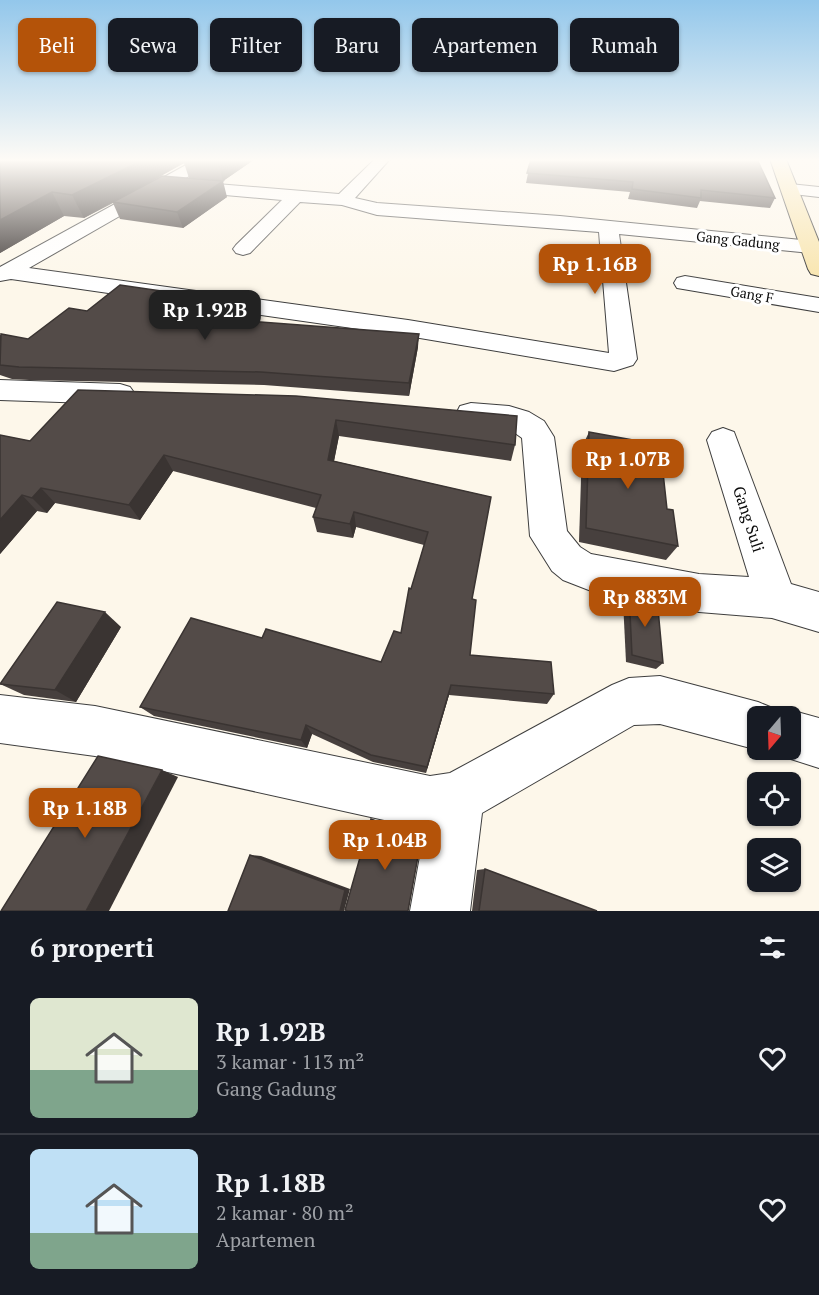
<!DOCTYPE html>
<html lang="id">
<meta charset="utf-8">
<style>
body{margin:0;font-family:"PT Serif",serif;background:#242831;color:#f1f3f6;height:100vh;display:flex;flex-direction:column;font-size:22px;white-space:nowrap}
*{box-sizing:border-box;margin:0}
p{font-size:20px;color:#9ea1a6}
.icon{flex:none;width:33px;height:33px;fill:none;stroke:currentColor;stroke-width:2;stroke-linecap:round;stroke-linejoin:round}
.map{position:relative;height:911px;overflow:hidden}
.panel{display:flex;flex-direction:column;background:#171b24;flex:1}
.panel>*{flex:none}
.hud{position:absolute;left:18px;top:18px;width:783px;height:54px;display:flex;gap:12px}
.needle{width:39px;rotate:199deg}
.controls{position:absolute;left:747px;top:706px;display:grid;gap:12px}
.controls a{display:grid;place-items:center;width:54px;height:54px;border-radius:9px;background:#171b24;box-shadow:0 2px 4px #0004;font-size:30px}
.price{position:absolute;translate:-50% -51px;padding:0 14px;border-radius:12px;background:#b45309;color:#fff;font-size:20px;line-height:39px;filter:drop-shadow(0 2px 3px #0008)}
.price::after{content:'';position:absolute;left:50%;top:36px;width:18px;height:14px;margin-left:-9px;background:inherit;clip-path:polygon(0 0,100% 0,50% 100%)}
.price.active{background:#222;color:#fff}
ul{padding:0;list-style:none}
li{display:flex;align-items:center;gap:18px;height:150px;padding:0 30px}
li+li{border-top:2px solid #363941}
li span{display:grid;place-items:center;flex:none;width:168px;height:120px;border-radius:9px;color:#555}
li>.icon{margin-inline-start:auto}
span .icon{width:72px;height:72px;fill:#fffc;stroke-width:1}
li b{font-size:26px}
h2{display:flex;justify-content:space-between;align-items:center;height:72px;padding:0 30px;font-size:26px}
.chip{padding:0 21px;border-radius:9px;background:#171b24;box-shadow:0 2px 4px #0004;font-size:21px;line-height:54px}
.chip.active{background:#b45309;color:#fff}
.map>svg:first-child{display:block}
</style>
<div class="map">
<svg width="819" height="911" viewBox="0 0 819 911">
<rect width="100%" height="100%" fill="#fdf7ea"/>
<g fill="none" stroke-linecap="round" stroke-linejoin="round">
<g stroke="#3e3e3e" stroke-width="2">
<g id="street">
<path d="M197,159H216L181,181L339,194L375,159H390L355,198L377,203L560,216L811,241L818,243L819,250L811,253L619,234L637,359L633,365L614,371L408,336L11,279L0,281V267ZM172,186L180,191L282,200L236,245L233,249L236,253L243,255L250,253L300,202L342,205L377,215L599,232L609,353L408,320L29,268Z"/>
<polygon points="790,184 819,187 819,197 784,193 781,189 784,185"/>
<polygon points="685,276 819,298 819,312 677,288 674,283 677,278"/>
<polygon points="0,380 120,384 130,387 135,394 130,401 120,404 0,400"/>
<polygon points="471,403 509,406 529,412 544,421 554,437 567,531 580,547 591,554 699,574 749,577 707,440 712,432 723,428 734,432 791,584 819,592 819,632 772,618 699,612 599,594 563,580 552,571 530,536 522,438 508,428 460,422 456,414 460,406"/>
<polygon points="660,676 758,702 775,709 778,715 790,710 819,718 819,768 772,753 771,750 790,750 790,717 758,717 758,750 660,724 634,725 482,813 470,911 410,911 425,829 95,756 0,743 0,695 95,706 430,776 450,773 612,685 629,678"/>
</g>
</g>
<g stroke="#2d2d2d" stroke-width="2">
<polygon id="secondary" points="770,159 786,159 819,242 819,276 811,274 808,269"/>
</g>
<use href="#street" fill="#fff" fill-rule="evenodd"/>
<use href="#secondary" fill="#f8e4ab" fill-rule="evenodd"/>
</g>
<g fill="#47403e">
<polygon points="0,159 255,159 223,181 189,178 184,163 131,193 227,197 183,228 120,219 113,203 84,218 64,216 0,253"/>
<polygon points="531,159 775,198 770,208 700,201 697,208 628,199 630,192 526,183"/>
<polygon points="87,311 254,316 249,321 418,347 409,396 264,385 29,380 12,379 0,375 0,335 28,339"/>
<polygon points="296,396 515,445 511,461 339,436 334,461 491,497 472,599 470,655 554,694 547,704 449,695 426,773 373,762 312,734 307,748 154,716 140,707 262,638 381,662 401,633 411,589 424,545 356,527 353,538 317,532 313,517 316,508 173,471 140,520 55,503 47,513 37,511 0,554 0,435 30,441"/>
<polygon points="589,432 667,509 678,546 666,560 579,542 582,447"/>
<polygon points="629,593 663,663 656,669 626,662 623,601"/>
<polygon points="121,627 76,702 24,695 0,684"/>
<polygon points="485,869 597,911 472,911 477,870"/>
</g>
<g fill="#3a3432">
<polygon points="145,159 183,159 184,163 84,218 72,195"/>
<polygon points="217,159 255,159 223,181"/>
<polygon points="223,181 227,197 183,228 177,212"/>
<polygon points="52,192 64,216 0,253 0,220"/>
<polygon points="251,304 254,316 238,333 234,320"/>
<polygon points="419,334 418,347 409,396 409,383"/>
<polygon points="336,420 339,436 331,476 328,460"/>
<polygon points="164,455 173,471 140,520 129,505"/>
<polygon points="41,488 55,503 47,513 32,498"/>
<polygon points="22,495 37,511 0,554 0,520"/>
<polygon points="354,512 356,527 353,538 350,524"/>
<polygon points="105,612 121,627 76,702 55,690"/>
<polygon points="451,685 449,695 426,773 427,767"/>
<polygon points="306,725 312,734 307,748 301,740"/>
<polygon points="162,770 178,777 109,911 86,911"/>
<polygon points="250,855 261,856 350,889 344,911 340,911"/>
</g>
<g fill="#534b48" stroke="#3a3432" stroke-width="1.5">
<polygon points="0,159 145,159 72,195 52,192 0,220"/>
<polygon points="531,159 757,159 775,198 701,190 701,198 632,189 633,182 527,173"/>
<polygon points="162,176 223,181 177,212 113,202"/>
<polygon points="120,285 251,304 234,320 419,334 409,383 261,372 19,367 0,365 1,334 28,339 69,308 87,311"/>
<polygon points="78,390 296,396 517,416 515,445 336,420 328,460 491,497 472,599 476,600 470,655 551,662 554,694 451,685 427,767 371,755 306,725 301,740 140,707 191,618 262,638 266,629 381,662 394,631 401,633 409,588 411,589 428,532 354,512 350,524 313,517 321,495 164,455 129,505 41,488 32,498 22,495 0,520 0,435 30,441"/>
<polygon points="589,432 660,445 667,509 673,510 678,546 586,528"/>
<polygon points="629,593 657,598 663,663 632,655"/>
<polygon points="57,602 105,612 55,690 0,684"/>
<polygon points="98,756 162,770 86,911 1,911"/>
<polygon points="371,819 421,840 408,911 348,911 345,910"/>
<polygon points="250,855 345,890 340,911 228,911"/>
<polygon points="485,869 597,911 479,911"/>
</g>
<linearGradient id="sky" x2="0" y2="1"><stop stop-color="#93c7eb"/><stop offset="0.56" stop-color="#fefbf6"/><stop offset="1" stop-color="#fefbf6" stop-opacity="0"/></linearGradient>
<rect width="819" height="286" fill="url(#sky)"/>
<g text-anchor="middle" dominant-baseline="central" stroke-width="6" stroke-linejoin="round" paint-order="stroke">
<g font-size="14" fill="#0b0b0b" stroke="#fff">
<text transform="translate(738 240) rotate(6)">Gang Gadung</text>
<text transform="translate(752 294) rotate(10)">Gang F</text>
</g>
<g font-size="16" fill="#0b0b0b" stroke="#fff">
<text transform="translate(749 519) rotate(72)">Gang Suli</text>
</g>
</g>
</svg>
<div class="controls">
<a><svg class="needle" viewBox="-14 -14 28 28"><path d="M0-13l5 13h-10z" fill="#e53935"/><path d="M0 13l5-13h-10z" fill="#9ea1a6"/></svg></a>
<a><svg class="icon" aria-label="locate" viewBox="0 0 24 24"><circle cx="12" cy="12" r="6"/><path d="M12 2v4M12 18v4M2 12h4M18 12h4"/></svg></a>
<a><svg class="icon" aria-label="layers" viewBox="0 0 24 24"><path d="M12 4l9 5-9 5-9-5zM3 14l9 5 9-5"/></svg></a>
</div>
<b class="price" style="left:595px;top:295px">Rp 1.16B</b>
<b class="price active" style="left:205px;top:341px">Rp 1.92B</b>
<b class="price" style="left:628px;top:490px">Rp 1.07B</b>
<b class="price" style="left:645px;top:628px">Rp 883M</b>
<b class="price" style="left:85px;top:839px">Rp 1.18B</b>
<b class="price" style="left:385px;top:871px">Rp 1.04B</b>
<div class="hud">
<a class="chip active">Beli</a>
<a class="chip">Sewa</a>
<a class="chip">Filter</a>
<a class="chip">Baru</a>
<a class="chip">Apartemen</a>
<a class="chip">Rumah</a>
</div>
</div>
<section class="panel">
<h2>6 properti<svg class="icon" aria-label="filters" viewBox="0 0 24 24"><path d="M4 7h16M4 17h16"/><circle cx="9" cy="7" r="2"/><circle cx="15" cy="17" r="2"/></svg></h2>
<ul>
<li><span style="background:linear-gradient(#dfe7d0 60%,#7fa58c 0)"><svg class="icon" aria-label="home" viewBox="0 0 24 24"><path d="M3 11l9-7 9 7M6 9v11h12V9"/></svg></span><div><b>Rp 1.92B</b><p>3 kamar · 113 m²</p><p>Gang Gadung</p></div><svg class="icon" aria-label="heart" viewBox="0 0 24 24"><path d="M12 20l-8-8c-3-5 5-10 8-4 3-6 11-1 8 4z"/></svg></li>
<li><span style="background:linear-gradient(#bfe0f5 70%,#7fa58c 0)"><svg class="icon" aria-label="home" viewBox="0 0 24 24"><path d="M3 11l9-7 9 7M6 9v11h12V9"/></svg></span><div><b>Rp 1.18B</b><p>2 kamar · 80 m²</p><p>Apartemen</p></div><svg class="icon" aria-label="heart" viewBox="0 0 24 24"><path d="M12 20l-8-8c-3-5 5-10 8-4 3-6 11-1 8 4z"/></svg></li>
</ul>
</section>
